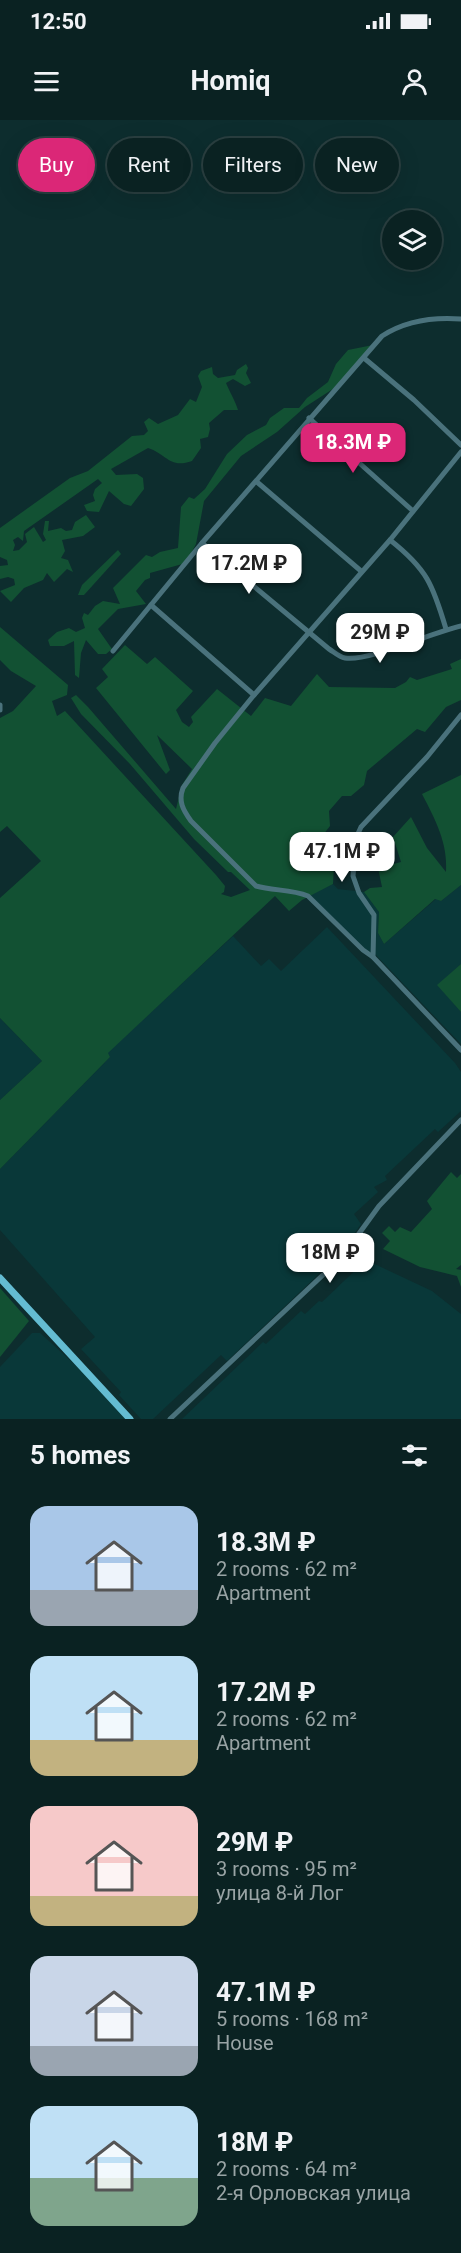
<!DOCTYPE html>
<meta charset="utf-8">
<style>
body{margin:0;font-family:Roboto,sans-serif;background:#132a2a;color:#f1f3f6;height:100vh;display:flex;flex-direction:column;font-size:22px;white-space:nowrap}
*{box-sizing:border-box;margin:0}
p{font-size:20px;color:#99a4a5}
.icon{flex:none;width:33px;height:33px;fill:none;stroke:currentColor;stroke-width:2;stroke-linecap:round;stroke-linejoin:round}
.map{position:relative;height:1299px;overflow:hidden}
.drawer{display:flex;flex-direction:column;background:#0a2222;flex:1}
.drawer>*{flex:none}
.hud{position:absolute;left:18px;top:18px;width:426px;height:54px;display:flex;gap:12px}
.buttons{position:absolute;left:382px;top:90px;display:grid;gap:12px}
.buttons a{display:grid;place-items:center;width:60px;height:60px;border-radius:50%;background:#0a2222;box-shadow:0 6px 24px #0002,0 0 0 2px #2a3f40;font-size:30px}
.price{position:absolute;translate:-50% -51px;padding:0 14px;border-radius:12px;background:#fff;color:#222;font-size:20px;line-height:39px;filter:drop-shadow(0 2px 3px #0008)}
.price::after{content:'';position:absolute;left:50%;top:36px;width:18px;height:14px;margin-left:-9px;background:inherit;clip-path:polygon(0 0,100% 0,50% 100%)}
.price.selected{background:#db2777;color:#fff}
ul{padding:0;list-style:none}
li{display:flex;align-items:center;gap:18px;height:150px;padding:0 30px}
li span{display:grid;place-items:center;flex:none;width:168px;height:120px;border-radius:18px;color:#555}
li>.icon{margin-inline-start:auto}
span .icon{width:72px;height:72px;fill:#fffc;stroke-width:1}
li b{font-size:26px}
h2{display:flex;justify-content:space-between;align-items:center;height:72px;padding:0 30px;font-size:26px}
.chip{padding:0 21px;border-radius:27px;background:#0a2222;box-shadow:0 6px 24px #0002,0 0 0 2px #2a3f40;font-size:21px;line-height:54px}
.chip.selected{background:#db2777;color:#fff}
.status{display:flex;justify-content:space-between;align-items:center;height:42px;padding:0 30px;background:#0a2222;direction:ltr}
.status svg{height:16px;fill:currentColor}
header{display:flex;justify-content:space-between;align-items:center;height:78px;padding:0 30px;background:#0a2222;font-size:27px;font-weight:700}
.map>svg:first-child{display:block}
</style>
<div class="status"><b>12:50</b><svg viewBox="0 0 49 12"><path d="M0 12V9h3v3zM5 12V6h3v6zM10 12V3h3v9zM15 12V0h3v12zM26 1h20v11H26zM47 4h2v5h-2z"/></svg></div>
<header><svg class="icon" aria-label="menu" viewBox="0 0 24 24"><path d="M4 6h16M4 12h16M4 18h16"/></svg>Homiq<svg class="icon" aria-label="person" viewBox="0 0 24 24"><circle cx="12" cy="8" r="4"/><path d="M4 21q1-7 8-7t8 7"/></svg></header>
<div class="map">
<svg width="461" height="1299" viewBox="0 0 461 1299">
<rect width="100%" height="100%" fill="#0d2d2e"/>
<g fill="#093839">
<polygon points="333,764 338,769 364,772 379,792 378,813 384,824 436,779 441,781 461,765 461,844 438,865 461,892 461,924 375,834 365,830 310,775"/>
<polygon points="327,807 455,943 461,952 461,991 438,1012 435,1009 385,1056 387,1060 374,1067 378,1072 354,1094 361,1104 340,1134 227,1241 221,1235 153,1299 141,1299 119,1275 121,1272 81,1229 95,1217 0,1110 0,1049 110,937 107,933 233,816 261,846 269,839 281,851"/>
<polygon points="0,898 42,941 0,980"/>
<polygon points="366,1140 432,1171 461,1194 461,1299 182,1299 263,1222 266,1224 301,1191 305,1194 319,1181 322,1182"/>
<polygon points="32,1213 40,1213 82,1251 126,1299 0,1299 0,1247"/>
</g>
<g fill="#125133">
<polygon points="373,225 336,267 305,287 277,312 241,336 204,381 196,424 186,443 150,453 150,458 145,460 136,471 146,484 118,489 98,509 112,529 106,534 98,534 86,520 81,533 79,558 75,555 74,521 64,526 50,526 48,520 57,512 69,508 76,512 85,508 82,498 84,493 88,495 95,486 103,481 120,484 113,468 146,435 152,437 160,432 178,428 181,387 189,377 194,379 205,369 227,334 247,315 266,305 270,298 284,288 299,288 307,278 328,262 336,244 348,230"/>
<path d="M246,244L248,248L246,253L251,263L245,266L233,259L226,263C230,273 235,280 238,290H224L209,303L210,309L208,317L200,319L201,328L192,341C169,349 167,334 148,328L111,349L116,355L137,354L143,358L144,369L131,386L124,384L109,371L99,392L87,391L84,385L95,381L93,375L95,369L102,363L98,359L24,411L23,421L18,417L13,420L15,425L13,431L19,430L27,422L25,414L34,407L43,422L46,420L43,414L45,401H49L48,411L61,408L66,411L72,410L75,402L86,395L95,407L83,416L62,420L65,431L61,438L68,440L73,452L67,449L54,462L47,453L43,460L24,468L11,482L0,471L15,465L14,459L8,457L0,459V446L8,445L7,440L0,437V408L70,358L88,351L132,316L144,315L148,311L144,302L149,298L158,304L178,295L190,279L196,282L202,267L198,256L201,251L212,247L213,254L218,258L235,255L237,250Z"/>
<polygon points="118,430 121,434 84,475 78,475 82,465"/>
<polygon points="0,507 68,565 67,575 52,581 57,596 65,591 216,755 225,766 224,772 221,774 231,777 250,770 231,752 228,752 194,719 130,644 81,594 71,578 76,575 88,587 176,689 182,665 192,649 157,615 170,650 166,654 96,568 108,557 102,549 125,525 147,544 155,537 193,571 176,590 182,602 189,607 193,602 191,597 217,569 251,596 265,578 291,586 317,554 329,567 395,568 406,562 410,557 417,560 452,549 450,544 461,539 461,580 446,587 425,612 417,609 367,651 364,665 351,676 342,676 329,691 330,706 323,715 335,728 333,764 302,780 289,791 275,776 108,933 110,937 0,1049 0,980 42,941 0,898 0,778 41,741 7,706 0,712 0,598 13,591 36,566 11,551 0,540"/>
<path d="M461,655V765L441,781L435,779L384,824L378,813L379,792L364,772L370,768L382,767L378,748L401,742L393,717L411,697L427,728L446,752C448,723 435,699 422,674Z"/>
<polygon points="461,844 461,892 437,865"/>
<polygon points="451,1052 457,1058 461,1054 461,1145 456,1149 461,1150 461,1167 457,1156 420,1147 383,1129 390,1121 382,1113 389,1106 395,1112 400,1107 411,1112 432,1089 427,1081"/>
<polygon points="0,1168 29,1201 0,1237"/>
</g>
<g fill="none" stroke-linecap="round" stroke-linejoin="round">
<g stroke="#4a727c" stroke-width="5">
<polyline points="364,238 414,280 461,325"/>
<polyline points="309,298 413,391"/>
<polyline points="257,362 361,451"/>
<path d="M390,420C427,449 433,465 446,509"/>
<path d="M202,423L329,529C334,532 339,537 345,538C368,542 433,512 461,506"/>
<polyline points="151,485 254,575"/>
<path d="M113,531L202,423L382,216C405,201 434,197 461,199"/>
<polyline points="0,585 0,590"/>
<polyline points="461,595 427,637 361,707 356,718 353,756 359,773 374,795 373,837 461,930"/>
<path d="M373,837L363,830L308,776C291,769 273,771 256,766L191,701C183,690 178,681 183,668L215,623L254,575L390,420L461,332"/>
<polyline points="170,1299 342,1137 379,1086 461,1000"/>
</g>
<polyline stroke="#64bcd2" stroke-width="7" points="0,1158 130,1299"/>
</g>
</svg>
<div class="buttons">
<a><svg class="icon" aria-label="layers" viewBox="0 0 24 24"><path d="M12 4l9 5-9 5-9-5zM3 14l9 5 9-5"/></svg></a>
</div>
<b class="price selected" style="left:353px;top:354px">18.3M ₽</b>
<b class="price" style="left:249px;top:475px">17.2M ₽</b>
<b class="price" style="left:380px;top:544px">29M ₽</b>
<b class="price" style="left:342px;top:763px">47.1M ₽</b>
<b class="price" style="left:330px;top:1164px">18M ₽</b>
<div class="hud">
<a class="chip selected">Buy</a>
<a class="chip">Rent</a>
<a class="chip">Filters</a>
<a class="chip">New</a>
</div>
</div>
<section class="drawer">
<h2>5 homes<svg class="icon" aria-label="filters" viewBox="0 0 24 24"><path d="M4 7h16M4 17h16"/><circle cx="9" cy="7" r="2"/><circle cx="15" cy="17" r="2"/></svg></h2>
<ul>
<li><span style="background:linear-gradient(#a9c7e8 70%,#9aa5b1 0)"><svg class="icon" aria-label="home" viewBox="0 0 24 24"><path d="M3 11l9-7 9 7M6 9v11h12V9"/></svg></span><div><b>18.3M ₽</b><p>2 rooms · 62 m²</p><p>Apartment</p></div></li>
<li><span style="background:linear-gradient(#bfe0f5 70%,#c2b280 0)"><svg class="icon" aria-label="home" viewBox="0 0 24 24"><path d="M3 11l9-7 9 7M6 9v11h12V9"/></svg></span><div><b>17.2M ₽</b><p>2 rooms · 62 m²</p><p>Apartment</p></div></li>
<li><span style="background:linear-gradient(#f6c9c9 75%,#c2b280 0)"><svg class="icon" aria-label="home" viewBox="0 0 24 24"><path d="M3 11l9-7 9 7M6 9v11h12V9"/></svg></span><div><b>29M ₽</b><p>3 rooms · 95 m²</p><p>улица 8-й Лог</p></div></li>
<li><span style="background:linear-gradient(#c9d6e8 75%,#9aa5b1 0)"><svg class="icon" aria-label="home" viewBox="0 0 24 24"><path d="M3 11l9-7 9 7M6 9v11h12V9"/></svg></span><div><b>47.1M ₽</b><p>5 rooms · 168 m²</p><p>House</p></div></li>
<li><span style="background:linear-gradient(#bfe0f5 60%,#7fa58c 0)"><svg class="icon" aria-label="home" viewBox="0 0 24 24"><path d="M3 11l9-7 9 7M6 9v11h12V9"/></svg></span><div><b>18M ₽</b><p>2 rooms · 64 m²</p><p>2-я Орловская улица</p></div></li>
</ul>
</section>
